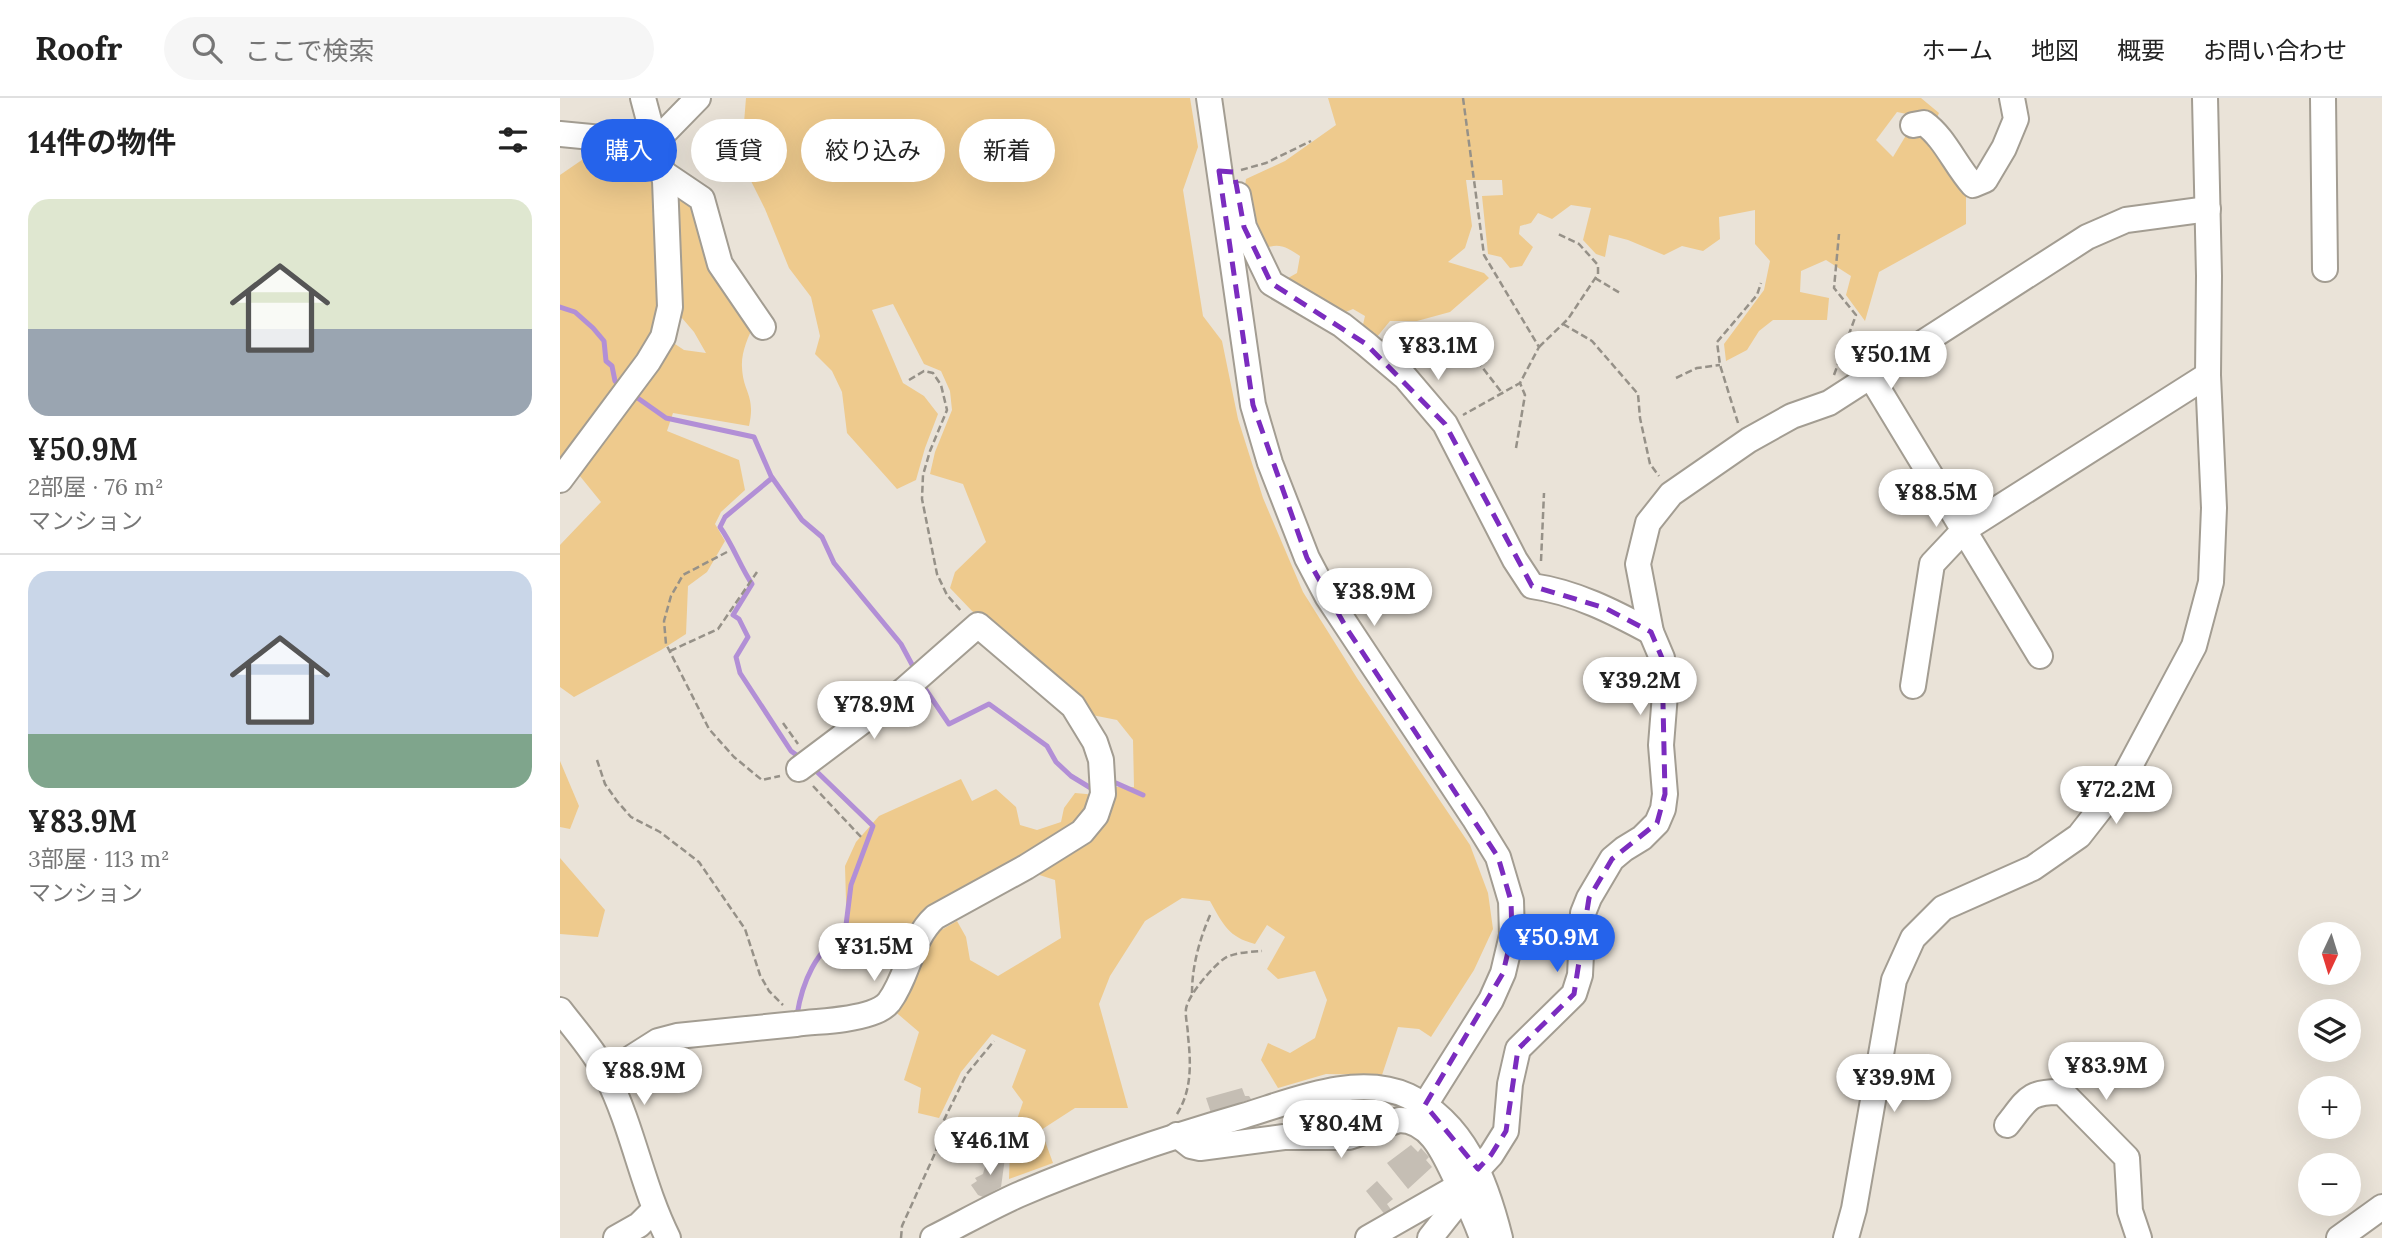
<!DOCTYPE html>
<html lang="ja">
<meta charset="utf-8">
<style>
body{margin:0;font-family:Lora,"Noto Sans JP",serif;background:#f6f6f6;color:#222;height:100vh;display:flex;flex-direction:column;font-size:26px;white-space:nowrap}
*{box-sizing:border-box;margin:0}
p{font-size:23px;color:#767676}
.icon{flex:none;width:38px;height:38px;fill:none;stroke:currentColor;stroke-width:2;stroke-linecap:round;stroke-linejoin:round}
.map{position:relative;flex:1;overflow:hidden}
.drawer{display:flex;flex-direction:column;background:#fff;width:560px}
.drawer>*{flex:none}
.banner{position:absolute;left:21px;top:21px;width:665px;height:63px;display:flex;gap:14px}
.needle{width:46px;rotate:184deg}
.tools{position:absolute;left:1738px;top:824px;display:grid;gap:14px}
.tools a{display:grid;place-items:center;width:63px;height:63px;border-radius:50%;background:#fff;box-shadow:0 7px 28px #0002;font-size:35px}
.price{position:absolute;translate:-50% -60px;padding:0 16px;border-radius:24px;background:#fff;color:#222;font-size:23px;line-height:46px;filter:drop-shadow(0 2px 4px #0008)}
.price::after{content:'';position:absolute;left:50%;top:42px;width:21px;height:16px;margin-left:-10px;background:inherit;clip-path:polygon(0 0,100% 0,50% 100%)}
.price.on{background:#2563eb;color:#fff}
ul{padding:0;list-style:none}
li{display:grid;align-content:center;gap:14px;height:371px;padding:0 28px}
li+li{border-top:2px solid #e0e0e0}
li span{display:grid;place-items:center;height:217px;border-radius:21px;color:#555}
li>.icon{margin-inline-start:auto}
span .icon{width:126px;height:126px;fill:#fffc;stroke-width:1}
li b{font-size:30px}
h2{display:flex;justify-content:space-between;align-items:center;height:84px;padding:0 28px;font-size:30px}
.chip{padding:0 24px;border-radius:32px;background:#fff;box-shadow:0 7px 28px #0002;font-size:24px;line-height:63px}
.chip.on{background:#2563eb;color:#fff}
header{display:flex;align-items:center;gap:42px;box-sizing:border-box;height:98px;padding:0 35px;background:#fff;border-bottom:2px solid #e0e0e0}
header strong{font-size:33px}
nav{display:flex;gap:38px;margin-inline-start:auto;font-size:24px}
.search{width:490px;height:63px;background:#f6f6f6;display:flex;align-items:center;gap:18px;box-sizing:border-box;padding:0 24px;border-radius:38px;color:#767676;font-size:26px}
main{display:flex;flex:1;min-height:0}
.map>svg:first-child{display:block}
</style>
<header>
<strong>Roofr</strong>
<div class="search"><svg class="icon" aria-label="search" viewBox="0 0 24 24"><circle cx="10" cy="10" r="6"/><path d="M15 15l6 6"/></svg>ここで検索</div>
<nav><a>ホーム</a><a>地図</a><a>概要</a><a>お問い合わせ</a></nav>
</header>
<main>
<section class="drawer">
<h2>14件の物件<svg class="icon" aria-label="filters" viewBox="0 0 24 24"><path d="M4 7h16M4 17h16"/><circle cx="9" cy="7" r="2"/><circle cx="15" cy="17" r="2"/></svg></h2>
<ul>
<li><span style="background:linear-gradient(#dfe7d0 60%,#9aa5b1 0)"><svg class="icon" aria-label="home" viewBox="0 0 24 24"><path d="M3 11l9-7 9 7M6 9v11h12V9"/></svg></span><div><b>¥50.9M</b><p>2部屋 · 76 m²</p><p>マンション</p></div></li>
<li><span style="background:linear-gradient(#c9d6e8 75%,#7fa58c 0)"><svg class="icon" aria-label="home" viewBox="0 0 24 24"><path d="M3 11l9-7 9 7M6 9v11h12V9"/></svg></span><div><b>¥83.9M</b><p>3部屋 · 113 m²</p><p>マンション</p></div></li>
</ul>
</section>
<div class="map">
<svg width="1822" height="1140" viewBox="0 0 1822 1140">
<rect width="100%" height="100%" fill="#eae3d8"/>
<g fill="#eeca8d">
<path d="M186,0H630L638,49L623,92L643,218L662,243L678,321L703,400L743,494L797,580L910,747L928,795L933,831L914,872L871,939L859,931L838,929L822,977L766,976L718,990L701,962L708,945L730,955L755,940L767,902L755,873L718,881L707,871L725,839L707,827L695,846C668,839 663,826 650,803L622,800L585,823L550,878L539,906L568,1010H515L481,1032L493,1065L449,1081L450,1050L432,1046L455,1027L463,1004L452,989L466,952L432,936L401,974L379,1020L358,1015L361,990L344,982L359,934L332,911L369,839L397,823L406,839L410,862L438,878L501,840L495,782L470,774L549,689H574L573,642L557,622L532,617L439,534L412,513L390,490L395,474L426,444L403,386L370,376L375,354L392,312L390,293L381,273L364,266L333,206L312,212L343,285L364,298L378,316L365,350L356,382L337,391L287,335L282,294L272,273L255,256L260,238L251,199L229,170L205,111L190,81L183,37Z"/>
<path d="M768,0H1361L1379,15L1376,22L1337,14L1316,42L1333,59L1348,34L1361,32L1406,90V126L1319,174L1305,223L1286,197L1291,178L1266,162L1241,173L1240,194L1269,200L1267,222H1213L1199,233L1187,252L1166,263L1164,246L1204,192L1210,163L1195,146V112L1159,119L1160,141L1143,153L1122,148L1104,157L1068,142L1049,137L1045,159L1036,156L1023,142L1031,110L1011,107L992,121L978,115L971,125L960,128L959,136L973,149L962,168L950,170L941,159L928,156L922,98L943,97L942,82H906L912,128L905,150L888,164L924,175L929,180L890,214L857,223H830L816,240L801,235L805,218L793,211L776,218L721,184L737,175L740,158C725,148 718,144 701,152L684,95L686,81L725,63L776,27Z"/>
<polygon points="35,45 89,50 101,87 98,237 0,370 0,77 32,55"/>
<path d="M110,87L137,106L194,227C188,239 181,255 182,269C183,295 196,297 189,328L113,315L107,333L179,362L185,392L161,414L155,426L165,443L147,474L128,488L126,536L101,552L14,599L0,589V447L41,404L15,372L109,242L124,252L146,255L134,234L116,213Z"/>
<polygon points="0,663 19,708 10,731 0,729"/>
<polygon points="401,681 412,703 436,691 456,709 460,727 477,732 501,724 504,710 515,695 537,697 532,717 396,802 343,869 314,869 288,864 266,857 276,844 287,837 285,768 296,744 319,718"/>
<polygon points="0,760 45,812 38,839 0,836"/>
</g>
<g fill="none" stroke-linecap="round" stroke-linejoin="round">
<g stroke="#b28fd6" stroke-width="5">
<polyline points="0,209 15,214 33,230 44,243 46,263 52,268 55,283 61,288"/>
<polyline points="72,296 106,320 194,339 211,378 242,422 262,439 274,465 341,546 356,574"/>
<path d="M212,380L165,419L160,429C173,447 180,468 192,486L173,517L179,521L188,539L176,559L180,575L231,653L242,661"/>
<polyline points="362,586 389,626 429,606 487,648 496,664 511,678 534,692"/>
<polyline points="550,687 556,685 583,697"/>
<path d="M237,917C242,885 256,851 285,835L291,787L313,728L252,669"/>
</g>
</g>
<g fill="#c5beb4">
<polygon points="682,990 685,998 689,998 691,1001 651,1015 646,1000"/>
<polygon points="766,1010 773,1010 774,1013 784,1012 783,1029 762,1029 761,1014 767,1014"/>
<polygon points="851,1047 858,1054 861,1050 869,1059 866,1062 872,1069 848,1091 827,1065"/>
<polygon points="428,1058 445,1060 441,1089 423,1099 418,1097 411,1087 417,1083 415,1080 423,1076"/>
<polygon points="817,1083 833,1101 827,1106 832,1113 826,1118 806,1093"/>
</g>
<g fill="none" stroke-linecap="round" stroke-linejoin="round">
<g stroke="#a39d92" stroke-width="28">
<g id="minor">
<polyline points="649,0 693,307 710,365 747,460 767,498 914,720 938,759 951,803 952,837 943,875 931,902 865,1007"/>
<polyline points="1763,0 1765,171"/>
<path d="M1353,27L1364,25C1385,40 1395,67 1413,87L1425,82L1444,50L1456,21L1452,0"/>
<polyline points="0,36 94,45"/>
<polyline points="94,45 138,0"/>
<polyline points="102,74 142,101 160,166 203,229"/>
<path d="M678,97L684,129L711,185L782,227L806,246L845,279L885,326L955,462L972,488C1015,494 1054,514 1091,534"/>
<polyline points="1311,279 1480,558"/>
<polyline points="0,382 88,264 103,239 110,209 105,83 83,0"/>
<polyline points="1353,588 1372,466 1404,432 1648,277"/>
<path d="M0,912C16,933 36,955 47,978C73,1030 82,1088 108,1140"/>
<path d="M46,976L98,943L117,938C157,934 196,930 236,926C260,923 288,923 311,915C317,913 325,909 329,904C349,877 350,842 375,819L466,769L522,734L536,717L543,696L541,662L535,644L513,608L418,527L344,592L239,671"/>
<path d="M1447,1027C1467,1002 1468,993 1502,994L1567,1060L1570,1113L1579,1140"/>
<path d="M617,1037L631,1048L640,1050L724,1039H789L839,1022C874,1022 887,1064 900,1089C908,1106 916,1122 922,1140"/>
<polyline points="918,1071 931,1057 946,1033 950,986 958,951 1014,896 1020,877 1023,815 1029,800 1052,761 1064,751 1082,740 1097,725 1103,711 1105,696 1101,647 1105,596 1102,560 1091,534 1078,466 1088,425 1111,396 1189,342 1232,318 1269,305 1527,139 1566,122 1648,111"/>
<polyline points="56,1140 79,1127 94,1112"/>
<path d="M373,1140C401,1126 429,1110 458,1097C532,1065 607,1040 683,1018C733,1003 797,975 848,998C905,1025 926,1084 940,1140"/>
<polyline points="808,1140 899,1088"/>
<polyline points="870,1140 904,1097"/>
<polyline points="1286,1140 1294,1111 1334,882 1353,840 1383,810 1473,770 1519,738 1562,683 1634,548 1651,484 1654,410 1648,277 1649,178 1645,0"/>
<polyline points="1779,1140 1822,1109"/>
</g>
</g>
<g stroke="#969188" stroke-width="2.5" stroke-dasharray="7 3.5" stroke-linecap="butt">
<polyline points="903,0 924,157 979,249 960,285 903,317"/>
<polyline points="681,72 706,65 751,43"/>
<polyline points="1035,180 1060,195"/>
<polyline points="1003,226 1032,243 1078,296 1080,320 1090,366 1099,378"/>
<polyline points="904,246 943,296"/>
<polyline points="979,249 1008,221 1038,176 1038,167 1019,146 998,136"/>
<polyline points="1274,277 1296,217 1274,190 1279,136"/>
<polyline points="1116,280 1137,270 1160,267"/>
<polyline points="349,282 364,273 373,275 381,287 387,312 370,353 363,377 362,401 377,476 387,497 402,514"/>
<polyline points="1178,325 1160,267 1157,244 1197,197 1201,185"/>
<polyline points="956,350 965,297 960,285"/>
<polyline points="167,454 123,477 111,498 104,523 106,546 149,631 174,659 202,682 220,678"/>
<polyline points="981,463 984,395"/>
<polyline points="110,553 158,531 197,474"/>
<polyline points="223,625 238,646"/>
<polyline points="37,662 45,686 57,703 71,719 100,734 139,764 185,831 200,877 209,893 223,907"/>
<polyline points="253,688 301,739"/>
<path d="M632,895C632,867 640,840 651,815"/>
<path d="M617,1016C632,992 631,965 628,938C628,929 625,919 626,911C628,897 653,868 665,860C676,854 691,854 702,853"/>
<polyline points="341,1140 342,1128 376,1053 382,1026 406,977 434,943"/>
</g>
<use href="#minor" stroke="#fff" stroke-width="24"/>
</g>
<path fill="none" stroke="#7b2cbf" stroke-width="5" stroke-dasharray="14 9" stroke-linejoin="round" d="M659,73L674,74L684,129L711,185L806,246L885,326L972,488L1045,510L1091,534L1102,560L1105,696L1097,725L1052,761L1029,800L1014,896L958,951L946,1033L931,1057L918,1071L865,1007L943,875L952,837L951,803L938,759L787,531L747,460L693,307Z"/>
</svg>
<div class="tools">
<a><svg class="needle" viewBox="-14 -14 28 28"><path d="M0-13l5 13h-10z" fill="#e53935"/><path d="M0 13l5-13h-10z" fill="#767676"/></svg></a>
<a><svg class="icon" aria-label="layers" viewBox="0 0 24 24"><path d="M12 4l9 5-9 5-9-5zM3 14l9 5 9-5"/></svg></a>
<a>+</a>
<a>−</a>
</div>
<b class="price" style="left:878px;top:284px">¥83.1M</b>
<b class="price" style="left:1331px;top:293px">¥50.1M</b>
<b class="price" style="left:1376px;top:431px">¥88.5M</b>
<b class="price" style="left:814px;top:530px">¥38.9M</b>
<b class="price" style="left:1080px;top:619px">¥39.2M</b>
<b class="price" style="left:314px;top:643px">¥78.9M</b>
<b class="price" style="left:1556px;top:728px">¥72.2M</b>
<b class="price on" style="left:997px;top:876px">¥50.9M</b>
<b class="price" style="left:314px;top:885px">¥31.5M</b>
<b class="price" style="left:1546px;top:1004px">¥83.9M</b>
<b class="price" style="left:84px;top:1009px">¥88.9M</b>
<b class="price" style="left:1334px;top:1016px">¥39.9M</b>
<b class="price" style="left:781px;top:1062px">¥80.4M</b>
<b class="price" style="left:430px;top:1079px">¥46.1M</b>
<div class="banner">
<a class="chip on">購入</a>
<a class="chip">賃貸</a>
<a class="chip">絞り込み</a>
<a class="chip">新着</a>
</div>
</div>
</main>
